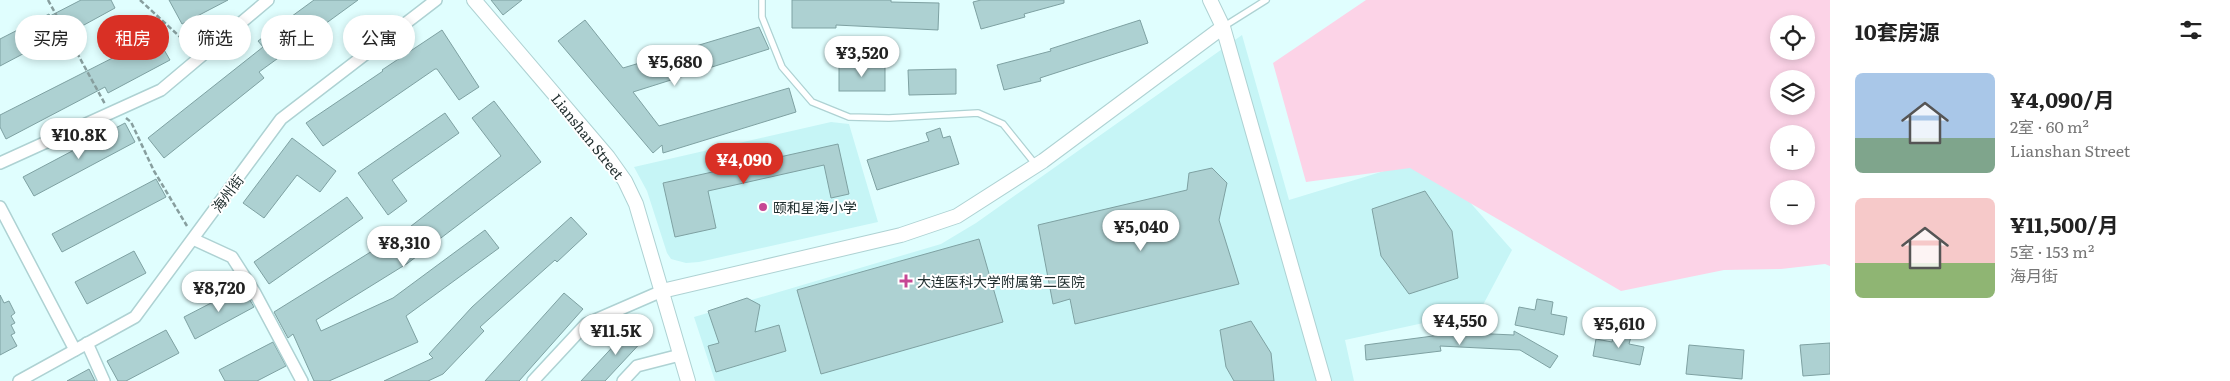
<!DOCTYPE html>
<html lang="zh">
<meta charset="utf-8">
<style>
body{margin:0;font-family:Literata,"Noto Sans SC",serif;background:#f6f6f6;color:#222;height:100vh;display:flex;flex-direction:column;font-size:19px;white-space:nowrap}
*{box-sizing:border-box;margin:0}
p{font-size:16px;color:#767676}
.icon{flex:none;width:28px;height:28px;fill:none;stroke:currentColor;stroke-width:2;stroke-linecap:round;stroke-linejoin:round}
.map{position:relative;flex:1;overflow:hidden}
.panel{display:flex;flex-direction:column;background:#fff;width:400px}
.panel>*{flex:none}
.banner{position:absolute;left:15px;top:15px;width:475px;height:45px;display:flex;gap:10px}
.controls{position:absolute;left:1770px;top:15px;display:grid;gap:10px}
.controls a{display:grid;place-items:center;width:45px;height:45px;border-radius:50%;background:#fff;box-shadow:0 2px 8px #0003;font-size:25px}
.price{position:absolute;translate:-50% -42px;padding:0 11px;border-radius:18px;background:#fff;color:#222;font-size:16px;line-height:32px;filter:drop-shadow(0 1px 2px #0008)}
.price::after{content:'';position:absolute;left:50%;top:30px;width:15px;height:11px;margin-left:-8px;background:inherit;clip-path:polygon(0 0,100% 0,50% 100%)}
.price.current{background:#d93025;color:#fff}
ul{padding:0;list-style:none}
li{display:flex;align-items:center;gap:15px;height:125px;padding:0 25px}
li span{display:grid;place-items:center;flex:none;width:140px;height:100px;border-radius:8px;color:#555}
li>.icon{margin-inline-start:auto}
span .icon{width:60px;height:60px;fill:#fffc;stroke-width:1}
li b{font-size:21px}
h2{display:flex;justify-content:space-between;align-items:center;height:60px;padding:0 25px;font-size:21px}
.pill{padding:0 18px;border-radius:22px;background:#fff;box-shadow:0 2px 8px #0003;font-size:18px;line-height:45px}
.pill.current{background:#d93025;color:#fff}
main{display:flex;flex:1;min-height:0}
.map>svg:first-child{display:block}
</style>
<main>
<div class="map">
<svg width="1830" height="381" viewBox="0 0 1830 381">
<rect width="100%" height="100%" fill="#e0fefe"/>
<g fill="#c6f5f6">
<polygon points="1242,35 1289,200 1430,157 1512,250 1474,322 1442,319 1345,340 1354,381 715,381 694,317 941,244 976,223"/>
<polygon points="831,122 849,124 878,222 699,262 686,263 671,259 667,253 647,191 634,167"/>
</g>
<path fill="#fcd3e7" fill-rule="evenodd" d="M1366,0H1830V266L1825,264L1781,269L1724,270L1621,291L1410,168L1306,182L1273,63ZM1779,24H1806V51H1779ZM1779,79H1806V106H1779ZM1779,134H1806V161H1779ZM1779,189H1806V216H1779Z"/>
<g fill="#add1d2" stroke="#7ea1a2">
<polygon points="81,0 111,0 115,8 73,31 72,28 0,66 0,39 49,14 50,16"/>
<polygon points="169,0 228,0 182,24"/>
<polygon points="314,0 358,0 259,72 264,78 164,158 148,138 263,47 258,41"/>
<polygon points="491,0 522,0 503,15"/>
<polygon points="792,0 891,0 891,2 939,3 938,30 836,25 836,28 792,28"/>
<polygon points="981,0 1064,0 1064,3 1024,14 1025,17 981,29 973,2"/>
<polygon points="585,20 623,68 759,27 769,49 633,92 659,126 789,88 796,112 663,153 662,145 653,153 558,41"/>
<polygon points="1140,20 1148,43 1040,78 1041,81 1004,90 997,65 1051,51 1050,49"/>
<polygon points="442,30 479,87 459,100 437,69 435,69 323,146 306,123 383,71 382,70"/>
<polygon points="156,36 170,60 108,93 105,87 6,139 0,127 0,115"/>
<rect x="839" y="66" width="46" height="25"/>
<polygon points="956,69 956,94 909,95 908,70"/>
<polygon points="494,101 541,162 408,263 316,320 321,331 393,298 485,230 499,248 406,316 418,342 329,381 314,381 293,334 288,338 274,312 406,230 501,156 472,118"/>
<polygon points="445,113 459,133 392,180 407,201 388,215 358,173"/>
<polygon points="125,123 135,142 34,196 23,177"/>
<polygon points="940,128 943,138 950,136 959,164 877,190 867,160 929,141 926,133"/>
<polygon points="292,138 336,171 320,192 297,175 264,218 243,203"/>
<polygon points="838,144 849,194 831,198 824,165 708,191 716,228 675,237 663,183"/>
<polygon points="1212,168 1227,183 1219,220 1239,284 1075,324 1070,299 1053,304 1038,225 1187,190 1189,173"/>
<polygon points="156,179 166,197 62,252 52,234"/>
<polygon points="1425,191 1452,231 1458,278 1409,294 1381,256 1372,209"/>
<polygon points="347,197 363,218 269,284 254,262"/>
<polygon points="571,217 587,234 557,262 555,260 480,327 484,331 443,374 428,381 384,381 433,358 429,354 472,307"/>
<polygon points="979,239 1003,322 821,374 797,290"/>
<polygon points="134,251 146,273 87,304 75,282"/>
<polygon points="242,287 254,307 195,339 184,317"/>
<polygon points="564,293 583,309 519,381 485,381"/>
<polygon points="0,295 4,303 9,301 15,313 11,316 15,323 11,325 15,333 11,335 17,346 0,355"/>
<polygon points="747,298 760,305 755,332 779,325 786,351 716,372 708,346 719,343 708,311"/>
<polygon points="1537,299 1553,302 1551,314 1567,317 1564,335 1515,325 1519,307 1535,310"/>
<polygon points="1251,321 1271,353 1274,381 1234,381 1226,367 1220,330"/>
<polygon points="633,325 646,337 605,381 581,381"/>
<polygon points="1615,329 1632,333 1629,344 1644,347 1640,365 1593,356 1596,339 1612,342"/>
<polygon points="166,330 179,353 126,381 118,381 107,361"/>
<polygon points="1514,331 1558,356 1550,368 1520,350 1440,346 1441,351 1366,360 1365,345 1448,334 1448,332 1514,335"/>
<polygon points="273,342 286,366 257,381 225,381 219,370"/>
<polygon points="1830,343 1830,374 1803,376 1800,345"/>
<polygon points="1689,345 1744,350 1742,379 1686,374"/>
<polygon points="89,369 95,381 67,381"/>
</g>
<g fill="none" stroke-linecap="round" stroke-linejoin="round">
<g stroke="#aed2d3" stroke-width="8">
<g id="service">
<polyline points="762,0 762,17 782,67 812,102 849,117 889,118 978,113 1003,124 1036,165"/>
<polyline points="1223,27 1266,0"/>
</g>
</g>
<g stroke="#aed2d3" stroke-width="14">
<g id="minor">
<polyline points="0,163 161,90 268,0"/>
<polyline points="0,207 75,350"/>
<polyline points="195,240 232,257 255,293 302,381"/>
<polyline points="87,343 104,381"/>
<polyline points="19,381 135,317 281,119 436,0"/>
<polyline points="533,381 586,324 662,291"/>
<polyline points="623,381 637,366 680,355"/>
</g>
</g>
<g stroke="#aed2d3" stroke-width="16">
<g id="tertiary">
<polyline points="474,0 608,157 625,181 636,204 688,381"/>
<polyline points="1210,0 1223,27 1324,381"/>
<polyline points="662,291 901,235 957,216 1043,161 1223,27"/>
</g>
</g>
<g stroke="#879e9e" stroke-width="2.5" stroke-dasharray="5 2.5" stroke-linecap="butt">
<polyline points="48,0 105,104"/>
<polyline points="140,0 192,48"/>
<polyline points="126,118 131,122 154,171 187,226"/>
</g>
<use href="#service" stroke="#fff" stroke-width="5.5"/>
<use href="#minor" stroke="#fff" stroke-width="11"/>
<use href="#tertiary" stroke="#fff" stroke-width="14"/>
</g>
<g fill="#c64794" stroke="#fff" stroke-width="2">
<circle cx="763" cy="207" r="5"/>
<path d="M903.5 273.5h5v5h5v5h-5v5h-5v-5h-5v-5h5z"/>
</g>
<g text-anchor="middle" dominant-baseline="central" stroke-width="4" stroke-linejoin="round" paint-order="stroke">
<g font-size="14" fill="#212f2f" stroke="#fff">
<text transform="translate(588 136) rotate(51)">Lianshan Street</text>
<text transform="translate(227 193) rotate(-53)">海州街</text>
</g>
<g font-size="14" fill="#212f2f" stroke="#fff" text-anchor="start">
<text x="773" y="207">颐和星海小学</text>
<text x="917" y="281">大连医科大学附属第二医院</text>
</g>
</g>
</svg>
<div class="controls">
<a><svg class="icon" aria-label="locate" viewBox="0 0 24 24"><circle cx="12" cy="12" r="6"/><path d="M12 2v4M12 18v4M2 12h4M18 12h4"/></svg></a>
<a><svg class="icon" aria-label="layers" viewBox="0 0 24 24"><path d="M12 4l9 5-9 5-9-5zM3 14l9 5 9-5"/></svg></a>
<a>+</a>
<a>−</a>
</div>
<b class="price" style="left:862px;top:78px">¥3,520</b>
<b class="price" style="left:675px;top:87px">¥5,680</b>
<b class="price" style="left:79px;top:160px">¥10.8K</b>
<b class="price current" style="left:744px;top:185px">¥4,090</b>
<b class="price" style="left:1141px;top:252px">¥5,040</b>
<b class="price" style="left:404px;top:268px">¥8,310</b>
<b class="price" style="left:219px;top:313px">¥8,720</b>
<b class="price" style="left:1460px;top:346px">¥4,550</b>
<b class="price" style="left:1619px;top:349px">¥5,610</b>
<b class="price" style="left:616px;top:356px">¥11.5K</b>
<div class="banner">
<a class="pill">买房</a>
<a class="pill current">租房</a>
<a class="pill">筛选</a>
<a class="pill">新上</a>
<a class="pill">公寓</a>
</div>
</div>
<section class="panel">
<h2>10套房源<svg class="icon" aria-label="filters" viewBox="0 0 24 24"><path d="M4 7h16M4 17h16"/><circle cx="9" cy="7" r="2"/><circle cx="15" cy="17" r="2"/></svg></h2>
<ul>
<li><span style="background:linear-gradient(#a9c7e8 65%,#7fa58c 0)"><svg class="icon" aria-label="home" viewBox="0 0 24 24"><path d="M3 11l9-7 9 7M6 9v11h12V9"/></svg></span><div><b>¥4,090/月</b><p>2室 · 60 m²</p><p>Lianshan Street</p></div></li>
<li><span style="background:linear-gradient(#f6c9c9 65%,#8fb573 0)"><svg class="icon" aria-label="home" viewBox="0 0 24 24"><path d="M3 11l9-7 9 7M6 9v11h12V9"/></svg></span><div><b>¥11,500/月</b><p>5室 · 153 m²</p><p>海月街</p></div></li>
</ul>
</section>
</main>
